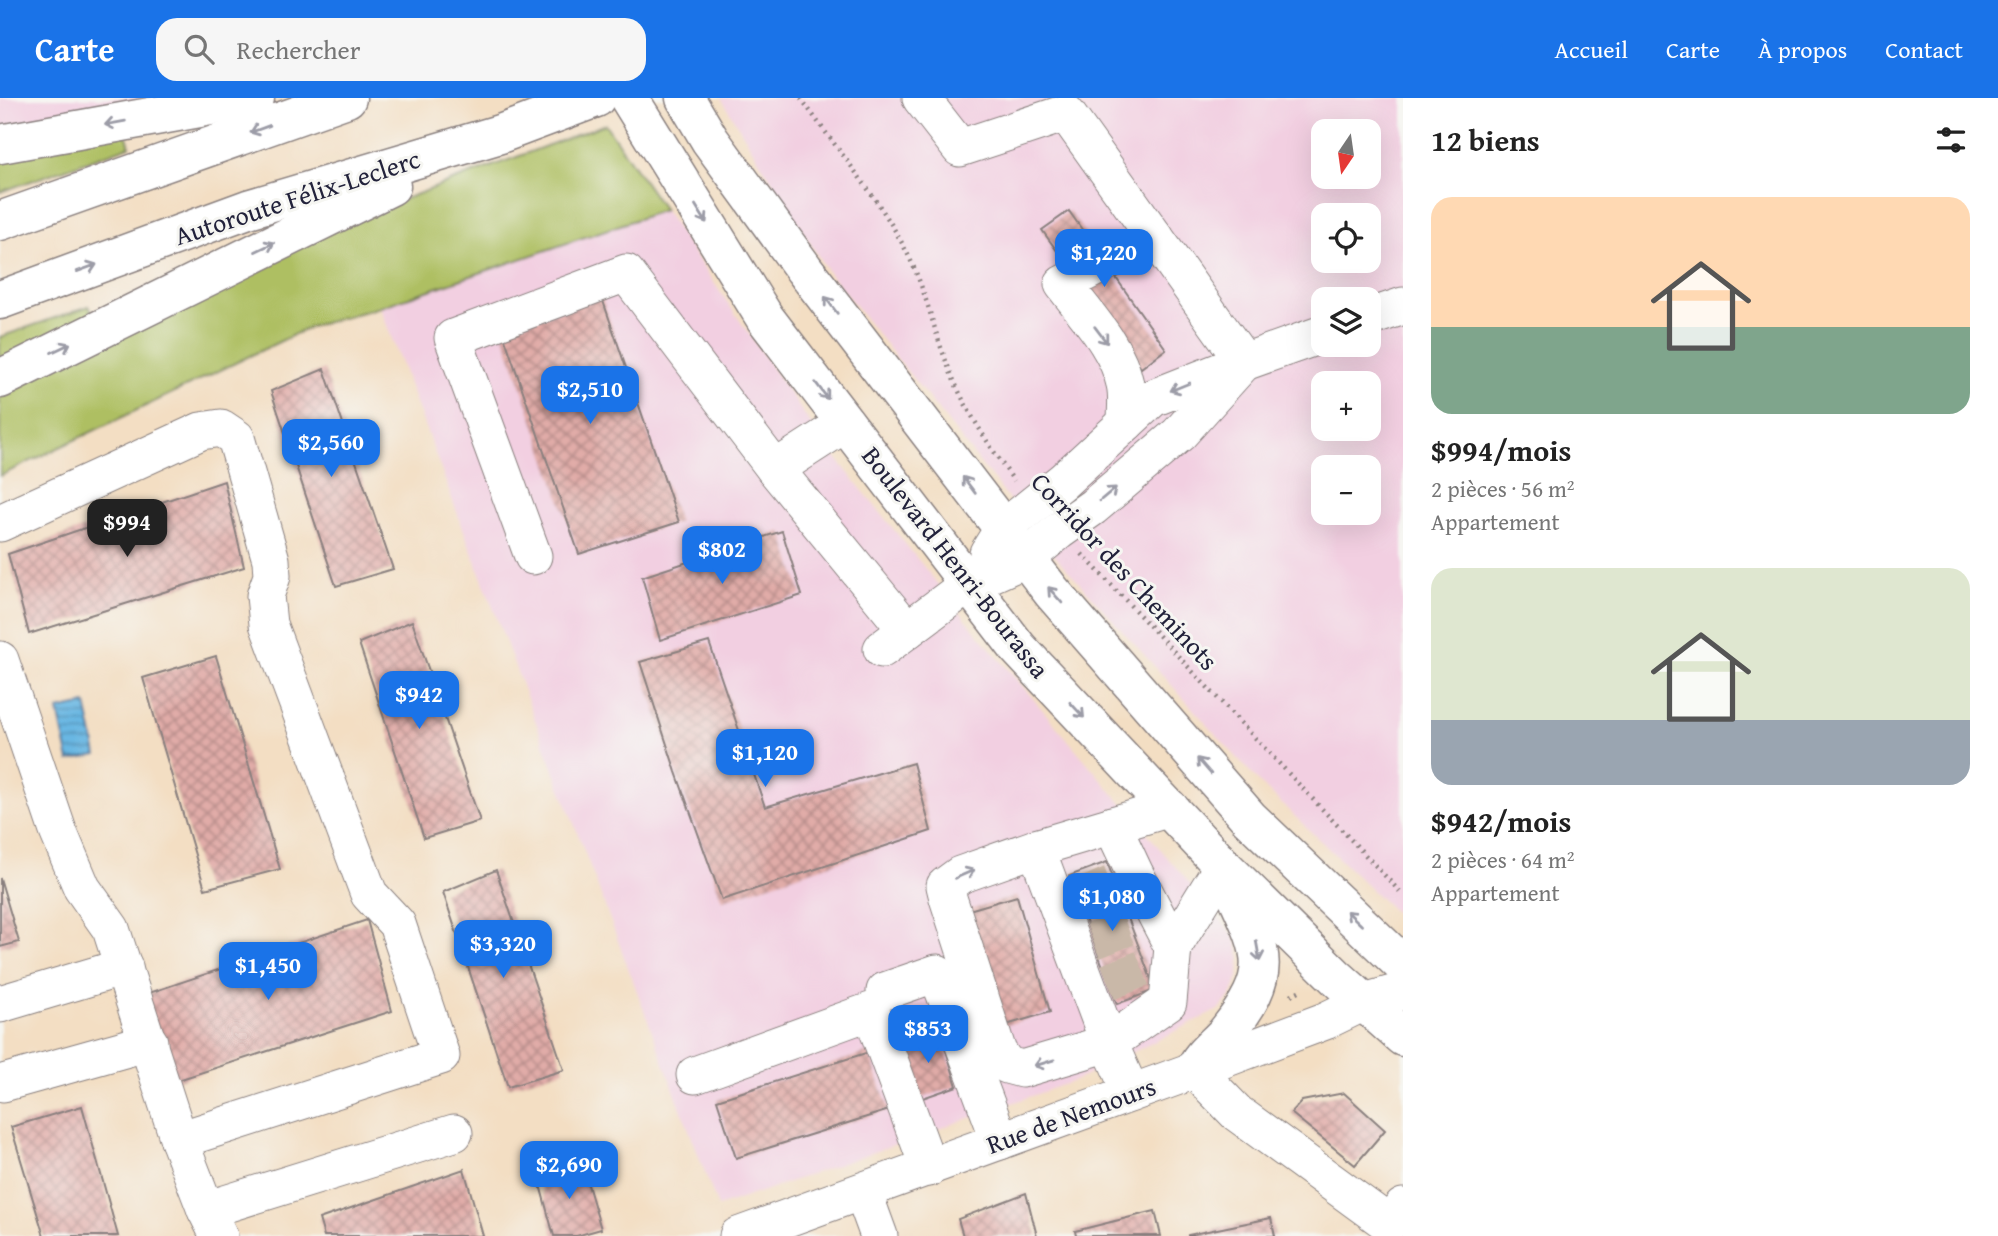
<!DOCTYPE html>
<html lang="fr">
<meta charset="utf-8">
<style>
body{margin:0;font-family:"Gentium Book Plus",serif;background:#f6f6f6;color:#222;height:100vh;display:flex;flex-direction:column;font-size:26px;white-space:nowrap}
*{box-sizing:border-box;margin:0}
p{font-size:23px;color:#767676}
.icon{flex:none;width:38px;height:38px;fill:none;stroke:currentColor;stroke-width:2;stroke-linecap:round;stroke-linejoin:round}
.map{position:relative;flex:1;overflow:hidden}
.drawer{display:flex;flex-direction:column;background:#fff;width:595px}
.drawer>*{flex:none}
.needle{width:46px;rotate:193deg}
.tools{position:absolute;left:1311px;top:21px;display:grid;gap:14px}
.tools a{display:grid;place-items:center;width:70px;height:70px;border-radius:14px;background:#fff;box-shadow:0 7px 28px #0002;font-size:35px}
.price{position:absolute;translate:-50% -60px;padding:0 16px;border-radius:14px;background:#1a73e8;color:#fff;font-size:23px;line-height:46px;filter:drop-shadow(0 2px 4px #0008)}
.price::after{content:'';position:absolute;left:50%;top:42px;width:21px;height:16px;margin-left:-10px;background:inherit;clip-path:polygon(0 0,100% 0,50% 100%)}
.price.active{background:#222;color:#fff}
ul{padding:0;list-style:none}
li{display:grid;align-content:center;gap:14px;height:371px;padding:0 28px}
li span{display:grid;place-items:center;height:217px;border-radius:21px;color:#555}
li>.icon{margin-inline-start:auto}
span .icon{width:126px;height:126px;fill:#fffc;stroke-width:1}
li b{font-size:30px}
h2{display:flex;justify-content:space-between;align-items:center;height:84px;padding:0 28px;font-size:30px}
header{display:flex;align-items:center;gap:42px;box-sizing:border-box;height:98px;padding:0 35px;background:#1a73e8;color:#fff}
header strong{font-size:33px}
nav{display:flex;gap:38px;margin-inline-start:auto;font-size:24px}
.search{width:490px;height:63px;background:#f6f6f6;display:flex;align-items:center;gap:18px;box-sizing:border-box;padding:0 24px;border-radius:21px;color:#767676;font-size:26px}
main{display:flex;flex:1;min-height:0}
.map>svg:first-child{display:block}
</style>
<header>
<strong>Carte</strong>
<div class="search"><svg class="icon" aria-label="search" viewBox="0 0 24 24"><circle cx="10" cy="10" r="6"/><path d="M15 15l6 6"/></svg>Rechercher</div>
<nav><a>Accueil</a><a>Carte</a><a>À propos</a><a>Contact</a></nav>
</header>
<main>
<div class="map">
<svg width="1403" height="1138" viewBox="0 0 1403 1138">
<defs>
<pattern id="water-rules" width="6" height="5" patternUnits="userSpaceOnUse" patternTransform="scale(1.75)"><rect width="6" height="5" fill="#69b7e3"/><path d="M0 2.5h6" fill="none" stroke="#5694b9"/></pattern>
<pattern id="building-cross-hatch" width="8" height="8" patternUnits="userSpaceOnUse" patternTransform="scale(1.75)"><rect width="8" height="8" fill="#e1aca8"/><path d="M0 0l8 8M0 8l8-8" fill="none" stroke="#b68c8a"/></pattern>
</defs>
<rect width="100%" height="100%" fill="#f6f6f2"/>
<filter id="ink" filterUnits="userSpaceOnUse"><feTurbulence type="fractalNoise" baseFrequency=".0143" numOctaves="2"/><feDisplacementMap in="SourceGraphic" scale="14" xChannelSelector="R" yChannelSelector="G"/><feConvolveMatrix kernelMatrix="1 2 1 2 8 2 1 2 1" color-interpolation-filters="sRGB"/></filter>
<filter id="wash" filterUnits="userSpaceOnUse"><feTurbulence type="fractalNoise" baseFrequency=".00686" numOctaves="4" result="noise"/><feDisplacementMap in="SourceGraphic" scale="28" xChannelSelector="R" yChannelSelector="G"/><feGaussianBlur stdDeviation="1.57" result="paint"/><feColorMatrix in="noise" values="0 0 0 0 0 0 0 0 0 0 0 0 0 0 0 0 0 1.4 0 .05"/><feComposite in="paint" operator="in"/></filter>
<g filter="url(#wash)">
<rect width="100%" height="100%" fill="#f3dec3"/>
<g fill="#f2cfe1" fill-rule="evenodd">
<polygon points="0,0 166,0 0,38"/>
<path d="M721,0H1403V822L1260,685L1047,449L826,171ZM1323,33H1368V79H1323ZM1323,117H1368V163H1323ZM1323,201H1368V247H1323ZM1323,285H1368V331H1323ZM1323,369H1368V415H1323Z"/>
<polygon points="664,112 821,341 973,530 1234,838 1240,857 1239,877 1232,896 1220,911 1077,982 718,1109 380,209"/>
</g>
<g fill="#aebf62" stroke="#68704e" stroke-width="2">
<polygon points="605,26 664,112 380,209 310,229 0,378 0,292 303,139"/>
<polygon points="125,32 130,48 0,94 0,61"/>
<polygon points="89,208 96,221 0,271 0,239"/>
</g>
<polygon fill="url(#water-rules)" stroke="#466c8f" stroke-width="2" points="86,606 97,657 69,663 58,612"/>
<g id="blocks">
<g fill="url(#building-cross-hatch)">
<polygon points="1069,113 1166,251 1141,270 1042,132"/>
<polygon points="602,200 679,424 579,456 502,232"/>
<polygon points="324,271 393,471 336,488 271,293"/>
<polygon points="224,383 244,469 29,536 8,456"/>
<polygon points="782,433 802,497 660,542 642,479"/>
<polygon points="412,523 480,723 424,740 359,545"/>
<polygon points="709,544 765,709 913,665 931,733 722,802 676,674 640,564"/>
<polygon points="216,558 280,771 205,791 143,580"/>
<polygon points="1107,764 1155,892 1117,906 1069,778"/>
<polygon points="496,772 564,972 508,989 443,794"/>
<polygon points="0,780 19,844 0,849"/>
<polygon points="1017,798 1050,914 996,930 962,814"/>
<polygon points="367,822 392,913 172,984 140,898"/>
<polygon points="940,933 957,988 917,1002 900,946"/>
<polygon points="869,954 889,1012 736,1060 717,1002"/>
<polygon points="1344,995 1385,1032 1355,1067 1291,1015 1302,1003"/>
<polygon points="82,1008 118,1138 44,1138 11,1029"/>
<polygon points="581,1063 601,1131 576,1138 554,1138 537,1076"/>
<polygon points="464,1071 483,1138 324,1138 319,1121"/>
<polygon points="1026,1095 1037,1138 963,1138 958,1121"/>
<polygon points="1155,1113 1161,1138 1076,1138 1075,1133"/>
<polygon points="1271,1120 1275,1138 1188,1138 1188,1137"/>
</g>
</g>
</g>
<g filter="url(#ink)">
<use href="#blocks" fill-opacity="0" stroke="#8a807f" stroke-width="2"/>
<g fill="none" stroke-linecap="round" stroke-linejoin="round">
<g stroke="#c9b8a8" stroke-width="37" stroke-dasharray="37 18" stroke-linecap="butt">
<polyline points="1077,801 1115,785"/>
<polyline points="1093,843 1131,828"/>
<polyline points="1108,884 1146,869"/>
</g>
<g stroke="#8a807f" stroke-width="39">
<g id="minor">
<polyline points="921,0 960,50 1066,15 1244,264"/>
<polyline points="1368,220 1403,208"/>
<path d="M1126,325C1126,312 1128,298 1125,286C1117,248 1086,217 1063,186L1155,139"/>
<polyline points="775,371 907,532"/>
<polyline points="0,425 201,333 221,330 236,340 271,462 272,478 265,498 268,526 369,796 397,826 441,958 179,1042"/>
<polyline points="988,455 1003,431 1063,383 1153,300 1244,264 1323,236"/>
<polyline points="533,458 453,240 626,175 775,371 846,325"/>
<polyline points="882,551 969,486 1025,461 1059,433 1093,409 1179,336 1244,264"/>
<polyline points="0,562 58,733 82,790 111,831 179,1042 206,1112 219,1138"/>
<polyline points="1112,727 1135,776 1173,849 1223,768"/>
<polyline points="1036,750 960,777 945,788 948,800 998,954 1007,967 1022,971 1109,945 1168,904 1173,849"/>
<polyline points="885,893 937,875 1000,1043"/>
<polyline points="0,906 124,869"/>
<polyline points="1195,972 1237,1015 1389,1126 1403,1109"/>
<polyline points="695,977 871,913 929,1070"/>
<polyline points="3,985 149,944"/>
<polyline points="1131,995 1109,945 1036,750 1170,710"/>
<polyline points="863,1094 879,1138"/>
<polyline points="206,1112 454,1035"/>
<polyline points="738,1138 1195,972 1325,923 1364,904 1403,893"/>
</g>
</g>
<g stroke="#8a807f" stroke-width="41">
<g id="major">
<polyline points="629,0 765,220 1018,550 1223,768 1337,880 1403,939"/>
<polyline points="685,0 710,42 804,171 1052,494 1249,720 1403,867"/>
<path d="M1195,972C1201,956 1216,947 1227,934C1276,873 1263,854 1233,789"/>
</g>
</g>
<g stroke="#8a807f" stroke-width="41">
<g id="highway">
<polyline points="0,46 255,0"/>
<polyline points="0,123 347,0"/>
<polyline points="0,202 248,111 500,36 596,0"/>
<polyline points="0,281 391,88"/>
</g>
</g>
<g stroke="#8a807f" stroke-width="4.5" stroke-dasharray="2 5" stroke-linecap="butt">
<path d="M801,0C838,54 883,103 911,163C927,197 934,234 948,268C964,310 989,347 1014,383"/>
<polyline points="1082,456 1403,797"/>
<polyline points="1291,897 1303,891"/>
</g>
<use href="#minor" stroke="#fff" stroke-width="37"/>
<use href="#major" stroke="#fff" stroke-width="38"/>
<use href="#highway" stroke="#fff" stroke-width="38"/>
</g>
<defs><path id="oneway-shaft" d="M-6 0H5M1.5-3L5.5 0L1.5 3" fill="none" stroke-width="1.6" stroke-linecap="round" stroke-linejoin="round" transform="scale(1.75)"/></defs>
<g stroke="#9c9ca7">
<use href="#oneway-shaft" transform="translate(115 25) rotate(170)"/>
<use href="#oneway-shaft" transform="translate(260 31) rotate(160)"/>
<use href="#oneway-shaft" transform="translate(701 116) rotate(58)"/>
<use href="#oneway-shaft" transform="translate(265 149) rotate(-26)"/>
<use href="#oneway-shaft" transform="translate(87 170) rotate(-20)"/>
<use href="#oneway-shaft" transform="translate(831 207) rotate(-127)"/>
<use href="#oneway-shaft" transform="translate(1101 237) rotate(53)"/>
<use href="#oneway-shaft" transform="translate(61 250) rotate(-26)"/>
<use href="#oneway-shaft" transform="translate(1180 289) rotate(158)"/>
<use href="#oneway-shaft" transform="translate(822 293) rotate(53)"/>
<use href="#oneway-shaft" transform="translate(969 387) rotate(-127)"/>
<use href="#oneway-shaft" transform="translate(1108 396) rotate(-40)"/>
<use href="#oneway-shaft" transform="translate(1055 497) rotate(-131)"/>
<use href="#oneway-shaft" transform="translate(1077 612) rotate(47)"/>
<use href="#oneway-shaft" transform="translate(1204 668) rotate(-131)"/>
<use href="#oneway-shaft" transform="translate(965 776) rotate(-24)"/>
<use href="#oneway-shaft" transform="translate(1354 820) rotate(-136)"/>
<use href="#oneway-shaft" transform="translate(1258 853) rotate(80)"/>
<use href="#oneway-shaft" transform="translate(1044 965) rotate(163)"/>
</g>
</g>
<g text-anchor="middle" dominant-baseline="central" stroke-width="6" stroke-linejoin="round" paint-order="stroke">
<g font-size="26" fill="#22223b" stroke="#f6f6f2">
<text transform="translate(297 99) rotate(-18)">Autoroute Félix-Leclerc</text>
<text transform="translate(956 464) rotate(52)">Boulevard Henri-Bourassa</text>
<text transform="translate(1125 473) rotate(47)">Corridor des Cheminots</text>
<text transform="translate(1071 1017) rotate(-20)">Rue de Nemours</text>
</g>
</g>
</svg>
<div class="tools">
<a><svg class="needle" viewBox="-14 -14 28 28"><path d="M0-13l5 13h-10z" fill="#e53935"/><path d="M0 13l5-13h-10z" fill="#767676"/></svg></a>
<a><svg class="icon" aria-label="locate" viewBox="0 0 24 24"><circle cx="12" cy="12" r="6"/><path d="M12 2v4M12 18v4M2 12h4M18 12h4"/></svg></a>
<a><svg class="icon" aria-label="layers" viewBox="0 0 24 24"><path d="M12 4l9 5-9 5-9-5zM3 14l9 5 9-5"/></svg></a>
<a>+</a>
<a>−</a>
</div>
<b class="price" style="left:1104px;top:191px">$1,220</b>
<b class="price" style="left:590px;top:328px">$2,510</b>
<b class="price" style="left:331px;top:381px">$2,560</b>
<b class="price active" style="left:127px;top:461px">$994</b>
<b class="price" style="left:722px;top:488px">$802</b>
<b class="price" style="left:419px;top:633px">$942</b>
<b class="price" style="left:765px;top:691px">$1,120</b>
<b class="price" style="left:1112px;top:835px">$1,080</b>
<b class="price" style="left:503px;top:882px">$3,320</b>
<b class="price" style="left:268px;top:904px">$1,450</b>
<b class="price" style="left:928px;top:967px">$853</b>
<b class="price" style="left:569px;top:1103px">$2,690</b>
</div>
<section class="drawer">
<h2>12 biens<svg class="icon" aria-label="filters" viewBox="0 0 24 24"><path d="M4 7h16M4 17h16"/><circle cx="9" cy="7" r="2"/><circle cx="15" cy="17" r="2"/></svg></h2>
<ul>
<li><span style="background:linear-gradient(#ffd9b3 60%,#7fa58c 0)"><svg class="icon" aria-label="home" viewBox="0 0 24 24"><path d="M3 11l9-7 9 7M6 9v11h12V9"/></svg></span><div><b>$994/mois</b><p>2 pièces · 56 m²</p><p>Appartement</p></div></li>
<li><span style="background:linear-gradient(#dfe7d0 70%,#9aa5b1 0)"><svg class="icon" aria-label="home" viewBox="0 0 24 24"><path d="M3 11l9-7 9 7M6 9v11h12V9"/></svg></span><div><b>$942/mois</b><p>2 pièces · 64 m²</p><p>Appartement</p></div></li>
</ul>
</section>
</main>
